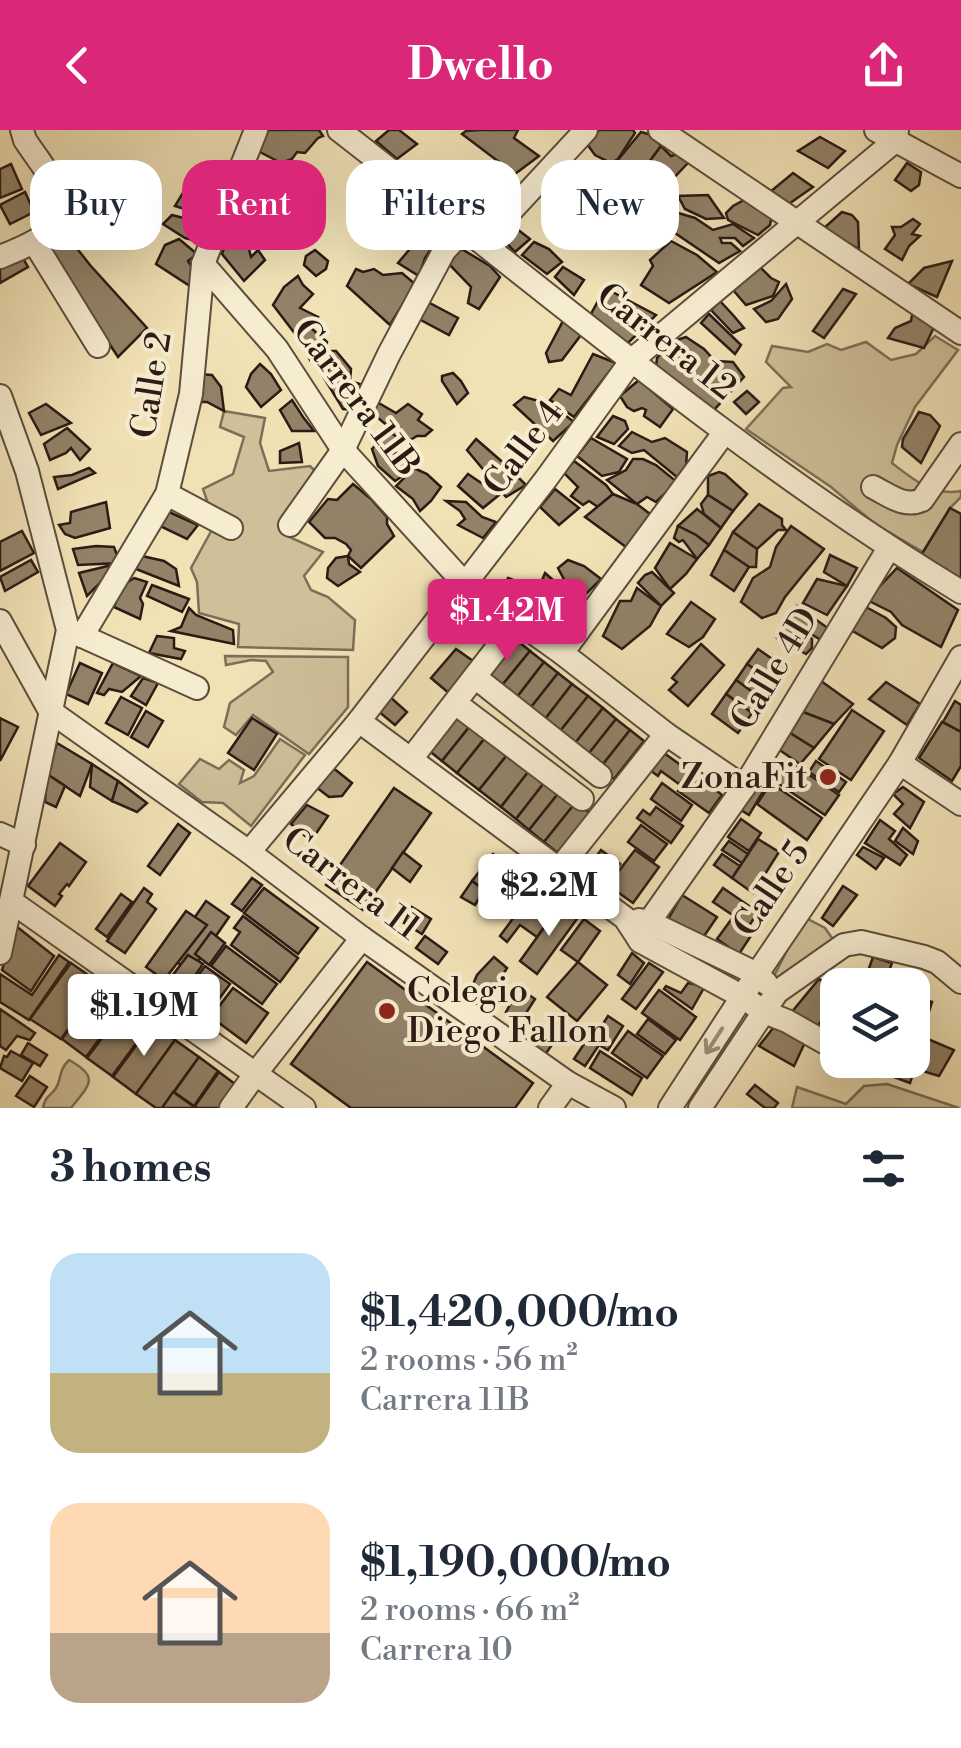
<!DOCTYPE html>
<meta charset="utf-8">
<style>
body{margin:0;font-family:"Libre Bodoni",serif;background:#f6f6f7;color:#1f2937;height:100vh;display:flex;flex-direction:column;font-size:38px;white-space:nowrap}
*{box-sizing:border-box;margin:0}
p{font-size:32px;color:#747a83}
.icon{flex:none;width:55px;height:55px;fill:none;stroke:currentColor;stroke-width:2;stroke-linecap:round;stroke-linejoin:round}
.map{position:relative;height:978px;overflow:hidden}
.drawer{display:flex;flex-direction:column;background:#fff;flex:1}
.drawer>*{flex:none}
.top-card{position:absolute;left:30px;top:30px;width:902px;height:90px;display:flex;gap:20px}
.fabs{position:absolute;left:820px;top:838px;display:grid;gap:20px}
.fabs a{display:grid;place-items:center;width:110px;height:110px;border-radius:20px;background:#fff;box-shadow:0 10px 40px #0002;font-size:50px}
.price{position:absolute;translate:-50% -85px;padding:0 22px;border-radius:10px;background:#fff;color:#222;font-size:32px;line-height:65px;filter:drop-shadow(0 2px 5px #0008)}
.price::after{content:'';position:absolute;left:50%;top:60px;width:30px;height:22px;margin-left:-15px;background:inherit;clip-path:polygon(0 0,100% 0,50% 100%)}
.price.on{background:#db2777;color:#fff}
ul{padding:0;list-style:none}
li{display:flex;align-items:center;gap:30px;height:250px;padding:0 50px}
li span{display:grid;place-items:center;flex:none;width:280px;height:200px;border-radius:30px;color:#555}
li>.icon{margin-inline-start:auto}
span .icon{width:120px;height:120px;fill:#fffc;stroke-width:1}
li b{font-size:42px}
h2{display:flex;justify-content:space-between;align-items:center;height:120px;padding:0 50px;font-size:42px}
.chip{padding:0 35px;border-radius:30px;background:#fff;box-shadow:0 10px 40px #0002;font-size:35px;line-height:90px}
.chip.on{background:#db2777;color:#fff}
header{display:flex;justify-content:space-between;align-items:center;height:130px;padding:0 50px;background:#db2777;color:#fff;font-size:45px;font-weight:800}
.map>svg:first-child{display:block}
</style>
<header><svg class="icon" aria-label="back" viewBox="0 0 24 24"><path d="M15 5l-7 7 7 7"/></svg>Dwello<svg class="icon" aria-label="share" viewBox="0 0 24 24"><path d="M12 15V3M7 8l5-5 5 5M5 13v7h14v-7"/></svg></header>
<div class="map">
<svg width="961" height="978" viewBox="0 0 961 978">
<rect width="100%" height="100%" fill="#f1e2b6"/>
<filter id="stains"><feTurbulence type="fractalNoise" baseFrequency=".002" numOctaves="4"/><feColorMatrix values="0 0 0 0 .2 0 0 0 0 .09 0 0 0 0 .02 0 0 0 .5 -.17"/></filter>
<radialGradient id="worn" r=".72"><stop offset=".6" stop-color="#630" stop-opacity="0"/><stop offset="1" stop-color="#630" stop-opacity=".3"/></radialGradient>
<g fill="#cfc09a" stroke="#7d6e57" stroke-width="2.5">
<path d="M935,206L958,220L915,277L897,315L892,333C914,350 932,366 961,361V367L950,378L923,422L875,394L831,357L746,299L783,258L791,257L766,232L772,216L808,222L827,214L841,220L866,212L891,230L916,224Z"/>
<polygon points="224,281 265,288 260,313 269,341 310,336 316,342 278,395 287,406 323,422 304,446 311,460 328,467 355,490 353,520 238,517 239,494 199,483 197,452 191,438 215,394 203,359 233,344 244,307 220,297"/>
<polygon points="225,526 348,527 348,577 309,624 253,585 236,605 224,597 230,573 273,542 266,531 251,530 226,535"/>
<polygon points="280,609 305,625 251,696 223,673 202,672 179,654 200,629 219,639 229,630 244,640 240,653 254,646"/>
<polygon points="804,787 825,798 837,815 771,852"/>
<path d="M69,930C100,947 90,954 71,978H43C45,966 50,967 56,958C62,948 58,941 69,930Z"/>
<polygon points="887,954 959,978 792,978 797,957 846,974 864,956"/>
</g>
<g fill="#928268" stroke="#2b1b14" stroke-width="2.5">
<polygon points="264,0 319,0 323,6 318,8 305,23 297,22 292,29 281,33 256,20"/>
<polygon points="389,0 399,0 417,14 397,29 376,11"/>
<polygon points="480,0 518,0 514,8 539,26 515,44 462,4 466,1"/>
<polygon points="599,0 633,0 635,3 618,29 611,33 595,25 587,14"/>
<polygon points="641,2 652,5 661,16 637,49 630,53 612,37"/>
<polygon points="820,7 845,21 828,38 798,21"/>
<polygon points="661,16 671,26 681,23 688,33 670,52 673,58 659,66 647,64 652,52 641,43"/>
<polygon points="907,33 921,42 919,55 911,61 895,50"/>
<polygon points="11,34 22,59 0,68 0,39"/>
<polygon points="491,34 500,42 518,53 504,64 489,53 478,53 477,44"/>
<polygon points="793,43 813,57 786,76 770,62"/>
<polygon points="365,44 374,47 375,53 400,67 391,73 374,65 376,60 368,57 363,64 355,59"/>
<polygon points="298,52 307,56 318,55 317,65 305,71 289,88 285,81"/>
<polygon points="464,53 479,63 468,69 462,78 434,63 441,54 458,59"/>
<polygon points="93,61 106,68 106,89 77,94 73,76 65,67"/>
<polygon points="184,61 216,72 208,92 191,81 175,76"/>
<polygon points="25,62 34,82 10,94 0,75"/>
<polygon points="708,65 724,88 706,89 685,79 678,66"/>
<polygon points="746,69 772,85 770,95 758,105 728,90 726,83 733,76"/>
<polygon points="415,73 442,103 425,128 419,146 398,133 409,120 413,105 390,92 389,81 392,78"/>
<polygon points="675,82 695,88 713,100 733,94 754,108 743,116 735,108 720,108 722,113 731,113 740,121 719,133 669,99"/>
<polygon points="842,82 852,85 858,92 859,119 823,99"/>
<polygon points="172,85 191,90 210,102 205,113 185,108 163,94"/>
<polygon points="913,89 920,94 912,104 920,106 909,116 902,130 885,119 895,105 892,97 901,97"/>
<polygon points="508,92 530,109 515,122 496,102"/>
<polygon points="240,94 256,108 249,119 251,127 258,120 265,130 244,151 222,124 229,104"/>
<polygon points="61,98 90,135 147,198 118,227 44,114"/>
<polygon points="179,109 197,124 188,131 195,142 193,158 156,134 165,115"/>
<polygon points="671,111 697,125 717,142 669,173 641,155 653,136 650,130"/>
<polygon points="534,112 549,119 562,132 547,144 522,125"/>
<polygon points="460,118 490,136 500,147 479,179 468,173 471,157 449,134"/>
<polygon points="315,120 328,131 326,139 316,146 304,135 306,126"/>
<polygon points="19,121 28,137 0,153 0,132"/>
<polygon points="952,131 937,167 908,154 924,138"/>
<polygon points="563,137 584,150 574,165 555,147"/>
<polygon points="760,137 771,148 779,152 773,166 746,175 733,160"/>
<polygon points="356,139 363,142 374,139 383,145 402,143 415,154 390,195 347,156"/>
<polygon points="298,146 303,155 313,164 300,178 318,187 311,198 327,212 326,219 310,230 299,209 273,175 284,157"/>
<polygon points="786,154 792,169 778,189 766,192 754,179 771,171"/>
<polygon points="605,158 656,185 627,214 591,184"/>
<polygon points="843,159 856,164 824,208 813,201"/>
<polygon points="426,171 458,188 449,205 417,188"/>
<polygon points="720,171 733,185 744,198 733,203 711,180"/>
<polygon points="913,180 935,195 924,218 888,208 895,198 911,191"/>
<polygon points="709,184 741,215 735,224 701,193"/>
<polygon points="563,191 581,205 562,230 549,232 546,223"/>
<polygon points="686,207 704,219 715,231 733,232 744,247 714,280 656,237 657,228 671,212"/>
<polygon points="332,221 336,221 351,239 350,251 360,254 364,262 354,280 343,279 324,248 329,238"/>
<polygon points="593,224 616,233 574,287 550,270 559,259 571,265"/>
<polygon points="260,234 271,244 281,260 261,277 246,257 251,244"/>
<polygon points="453,243 461,251 468,263 457,274 442,251 442,246"/>
<polygon points="198,244 212,245 221,257 224,281 207,272 196,272"/>
<polygon points="639,250 673,279 660,297 644,286 646,280 642,278 634,281 627,277 620,266"/>
<polygon points="747,261 759,272 746,284 734,272"/>
<polygon points="524,267 539,271 546,280 553,276 574,292 553,311 514,275"/>
<polygon points="292,270 303,287 314,301 292,301 280,280"/>
<polygon points="377,272 396,283 408,274 422,284 418,290 432,300 425,306 417,306 407,312 372,283"/>
<polygon points="46,274 71,293 41,305 29,283"/>
<polygon points="919,282 930,285 940,296 921,333 902,317 903,309"/>
<polygon points="613,286 625,291 628,299 614,314 597,307"/>
<polygon points="67,298 90,319 80,330 71,318 66,323 50,330 44,314"/>
<polygon points="389,301 402,311 393,318 394,323 406,323 418,336 395,351 378,336 372,319"/>
<polygon points="632,302 652,312 665,308 687,322 686,337 678,348 644,320 632,323 619,316"/>
<polygon points="591,308 627,329 619,342 602,346 577,326"/>
<polygon points="476,309 507,336 526,355 506,367 467,320"/>
<polygon points="299,313 302,332 280,333 280,321"/>
<polygon points="633,329 643,329 656,335 677,352 656,372 647,367 637,374 607,350 626,340"/>
<polygon points="574,331 606,355 613,364 598,377 589,371 583,375 571,366 578,357 564,343"/>
<polygon points="89,338 95,343 58,359 54,347 72,345"/>
<polygon points="414,338 427,344 441,357 431,371 420,381 413,369 396,356"/>
<polygon points="719,342 725,344 747,364 733,381 708,365 708,346"/>
<polygon points="468,344 499,365 483,378 458,356"/>
<polygon points="353,354 371,369 387,387 387,394 394,406 361,438 348,426 351,420 346,414 335,408 325,408 309,392 328,369 337,370"/>
<polygon points="555,359 579,378 559,395 540,377"/>
<polygon points="613,364 637,374 650,384 626,417 585,387"/>
<polygon points="708,365 733,381 721,398 704,384 701,374"/>
<polygon points="446,371 466,372 482,387 496,392 483,408 458,395 465,389 460,381"/>
<polygon points="106,372 110,398 75,408 65,404 59,395 70,393 71,382"/>
<polygon points="759,374 782,389 782,395 786,400 778,400 757,419 733,402"/>
<polygon points="950,378 961,384 961,449 920,427"/>
<polygon points="697,379 721,398 709,415 696,405 678,396"/>
<polygon points="169,382 198,395 187,409 160,396"/>
<polygon points="678,396 696,405 709,415 697,429 683,410 679,412 674,408"/>
<polygon points="791,396 824,419 785,467 776,483 762,488 741,472 753,448 770,437 776,417"/>
<polygon points="22,401 34,423 0,441 0,412"/>
<polygon points="733,402 757,419 756,437 749,437 724,420"/>
<polygon points="670,413 697,429 686,444 670,459 655,438"/>
<polygon points="96,416 114,417 120,433 78,435 73,419"/>
<polygon points="724,420 749,437 734,461 711,445"/>
<polygon points="830,425 857,438 847,456 824,442"/>
<polygon points="142,426 164,431 176,439 179,456 136,439"/>
<polygon points="348,426 349,434 360,442 338,456 327,448 328,438 336,428"/>
<polygon points="31,430 38,442 5,461 0,447"/>
<polygon points="568,430 584,436 601,449 586,464 567,455 558,438"/>
<polygon points="120,433 87,466 79,443"/>
<polygon points="897,438 958,480 941,517 902,495 891,482 867,470"/>
<polygon points="652,442 674,463 661,476 638,453 645,445"/>
<polygon points="545,443 578,472 556,498 529,480 541,465 540,455"/>
<polygon points="134,448 147,452 140,468 143,474 140,489 114,477 122,456"/>
<polygon points="508,448 537,459 522,480 502,463"/>
<polygon points="817,449 847,456 827,485 803,473"/>
<polygon points="152,455 189,469 182,482 147,466"/>
<polygon points="637,458 661,476 650,496 622,519 603,506 620,471 631,471"/>
<polygon points="691,472 715,489 703,507 689,517 667,504"/>
<polygon points="797,476 829,499 821,510 788,490"/>
<polygon points="866,477 886,488 896,497 895,508 882,518 851,500"/>
<polygon points="189,478 196,485 233,500 234,514 171,501 181,497"/>
<polygon points="785,493 812,509 812,518 806,524 777,508"/>
<polygon points="157,506 174,508 174,518 185,521 181,529 149,523"/>
<polygon points="514,508 530,521 499,559 483,547"/>
<polygon points="701,514 724,535 688,576 669,560 677,552 672,548"/>
<polygon points="456,519 476,533 450,564 431,548"/>
<polygon points="758,519 785,538 774,553 747,534"/>
<polygon points="530,521 544,532 514,571 499,559"/>
<polygon points="544,532 558,543 528,581 514,571"/>
<polygon points="80,533 102,543 88,574 66,564"/>
<polygon points="113,533 141,546 122,562 109,559 104,565 97,563"/>
<polygon points="747,534 774,553 762,569 736,550"/>
<polygon points="558,543 572,554 542,593 528,581"/>
<polygon points="143,548 158,553 146,575 131,566"/>
<polygon points="736,550 762,569 752,583 726,564"/>
<polygon points="821,551 853,574 834,594 803,582"/>
<polygon points="886,552 920,574 907,595 869,569"/>
<polygon points="572,554 588,566 557,605 542,593"/>
<polygon points="726,564 752,583 738,603 712,584"/>
<polygon points="389,566 407,582 395,595 377,580"/>
<polygon points="588,566 603,578 572,617 557,605"/>
<polygon points="121,567 142,578 128,605 106,593"/>
<polygon points="955,571 961,575 961,602 943,592"/>
<polygon points="603,578 616,589 586,627 572,617"/>
<polygon points="459,580 474,591 442,631 427,619"/>
<polygon points="852,580 884,601 851,650 819,629"/>
<polygon points="146,581 163,591 148,617 131,607"/>
<polygon points="803,582 834,594 814,618 790,603"/>
<polygon points="0,588 18,597 0,631"/>
<polygon points="252,588 277,604 254,640 228,623"/>
<polygon points="616,589 630,600 600,638 586,627"/>
<polygon points="474,591 489,603 457,643 442,631"/>
<polygon points="942,592 961,602 961,636 952,651 919,628"/>
<polygon points="630,600 644,611 614,649 600,638"/>
<polygon points="489,603 511,620 479,660 457,643"/>
<polygon points="790,603 814,618 800,634 778,619"/>
<polygon points="57,613 92,634 80,666 47,644"/>
<polygon points="511,620 532,637 501,677 479,660"/>
<polygon points="664,623 689,641 679,654 661,641 658,646 651,641"/>
<polygon points="816,631 846,652 839,662 809,642"/>
<polygon points="790,632 839,665 825,685 776,652"/>
<polygon points="92,634 118,651 112,671 90,657"/>
<polygon points="332,637 352,653 342,666 329,667 316,657"/>
<polygon points="532,637 547,649 516,689 501,677"/>
<polygon points="692,642 722,665 709,683 678,661"/>
<polygon points="47,644 65,656 56,677 45,672"/>
<polygon points="547,649 561,660 529,700 516,689"/>
<polygon points="760,649 767,655 749,685 741,680"/>
<polygon points="118,651 147,673 137,682 112,671"/>
<polygon points="662,653 692,675 681,691 651,669"/>
<polygon points="771,653 822,688 807,710 757,674"/>
<polygon points="903,657 924,672 910,698 894,684 903,674 893,664"/>
<polygon points="394,658 431,683 363,780 326,755"/>
<polygon points="561,660 576,672 544,712 529,700"/>
<polygon points="576,672 591,684 559,724 544,712"/>
<polygon points="307,675 328,686 311,711 291,694"/>
<polygon points="656,677 683,696 671,713 637,688 643,680 650,685"/>
<polygon points="741,689 761,703 749,721 728,707"/>
<polygon points="880,690 895,701 889,709 907,725 900,735 865,713"/>
<polygon points="178,694 190,703 160,745 148,736"/>
<polygon points="641,695 667,714 654,731 628,712"/>
<polygon points="903,698 918,711 913,724 895,711"/>
<polygon points="758,709 779,722 753,763 732,748"/>
<polygon points="729,711 748,724 742,733 722,720"/>
<polygon points="60,713 86,732 69,756 67,754 59,764 62,766 55,776 28,756"/>
<polygon points="863,717 884,728 876,739 857,725"/>
<polygon points="601,720 620,734 604,756 585,742"/>
<polygon points="635,720 659,737 633,773 608,755"/>
<polygon points="403,722 421,736 410,752 392,738"/>
<polygon points="493,724 516,741 495,768 472,751"/>
<polygon points="722,724 740,736 732,748 714,735"/>
<polygon points="252,748 262,755 242,781 232,774"/>
<polygon points="472,751 484,760 475,775 461,767"/>
<polygon points="537,756 561,774 537,807 520,795 507,812 500,806"/>
<polygon points="843,756 857,765 833,796 822,788"/>
<polygon points="144,758 152,764 147,772 156,779 125,823 107,811"/>
<polygon points="264,758 318,798 298,824 244,783"/>
<polygon points="723,758 758,782 749,796 713,772"/>
<polygon points="121,764 132,772 107,807 96,799"/>
<polygon points="682,765 717,787 700,812 668,789"/>
<polygon points="206,771 229,787 191,842 168,826"/>
<polygon points="561,774 579,786 537,844 520,831"/>
<polygon points="412,777 431,789 422,804 404,793"/>
<polygon points="186,781 207,795 164,850 146,837"/>
<polygon points="243,786 298,828 280,852 231,815 240,802 234,798"/>
<polygon points="733,787 754,801 739,824 717,809"/>
<polygon points="584,789 600,801 578,832 561,820"/>
<polygon points="16,796 54,826 31,861 2,840"/>
<polygon points="211,802 225,813 209,835 195,824"/>
<polygon points="425,806 447,822 438,834 416,818"/>
<polygon points="226,816 277,854 262,874 211,836"/>
<polygon points="632,823 644,833 630,854 618,845"/>
<polygon points="59,825 69,832 29,890 0,872 0,844 32,865"/>
<polygon points="188,825 203,834 182,865 166,854"/>
<polygon points="494,827 507,838 480,882 467,868 477,845"/>
<polygon points="873,827 892,833 884,855 863,855"/>
<polygon points="367,832 533,953 515,978 351,978 291,934"/>
<polygon points="578,832 607,855 577,891 547,867"/>
<polygon points="71,833 101,854 61,909 30,889"/>
<polygon points="649,833 663,842 636,879 622,869"/>
<polygon points="205,836 230,854 208,884 183,866"/>
<polygon points="819,849 838,862 817,898 791,883"/>
<polygon points="688,853 705,856 692,879 664,859 666,856 681,863"/>
<polygon points="101,856 125,874 86,927 62,909"/>
<polygon points="233,858 268,883 246,913 211,887"/>
<polygon points="519,858 535,869 521,891 506,882"/>
<polygon points="659,860 696,887 680,910 642,883"/>
<polygon points="912,867 932,872 922,904 912,901"/>
<polygon points="127,875 151,893 112,946 87,928"/>
<polygon points="0,879 35,903 30,910 17,906 6,920 0,916"/>
<polygon points="608,886 623,896 608,920 599,915 585,936 574,929 590,905 594,908"/>
<polygon points="648,889 676,910 665,924 637,904"/>
<polygon points="777,893 808,906 794,936 759,916"/>
<polygon points="152,894 175,910 136,964 113,947"/>
<polygon points="537,899 554,912 544,926 527,913"/>
<polygon points="628,901 663,926 647,948 612,923"/>
<polygon points="923,907 954,920 939,946 919,940 923,928 916,924"/>
<polygon points="175,910 199,927 162,978 156,978 136,964"/>
<polygon points="28,913 47,925 40,936 21,925"/>
<polygon points="11,921 33,933 22,951 0,938 4,926 7,927"/>
<polygon points="600,921 642,948 632,965 590,938"/>
<polygon points="199,927 218,941 194,976 174,962"/>
<polygon points="912,927 918,929 910,953 886,944 891,930 912,930"/>
<polygon points="219,942 239,957 224,978 197,978 195,976"/>
<polygon points="30,946 47,957 34,977 16,966"/>
<polygon points="755,955 778,973 774,978 765,978 747,964"/>
<polygon points="173,962 196,978 162,978"/>
</g>
<g fill="none" stroke-linecap="round" stroke-linejoin="round">
<g stroke="#5c4d3c" stroke-width="26">
<g id="minor">
<path d="M339,0C543,158 740,328 961,462"/>
<polyline points="660,0 961,203"/>
<polyline points="876,0 961,46"/>
<polyline points="34,112 98,216"/>
<path d="M0,127C24,117 74,100 60,65C52,46 36,27 25,10L22,0"/>
<polyline points="203,134 277,219 343,320 464,453 562,523 666,604 744,657"/>
<polyline points="0,266 27,341 68,500 0,823"/>
<path d="M873,357C889,365 904,378 922,370L961,314"/>
<polyline points="167,364 231,398"/>
<polyline points="290,395 343,320 389,224 444,121 455,109 494,94 509,83 586,0"/>
<polyline points="0,491 50,581 249,722 362,808 568,953 614,978"/>
<polyline points="71,501 197,558"/>
<polyline points="82,506 167,364 191,264 203,134 256,0"/>
<polyline points="562,523 724,303"/>
<polyline points="475,547 600,646"/>
<polyline points="455,573 582,669"/>
<polyline points="359,591 625,788 640,811 743,867 764,882 787,891 838,920"/>
<polyline points="411,629 497,518"/>
<polyline points="900,633 961,674"/>
<polyline points="0,704 24,715"/>
<polyline points="249,722 359,591 546,349 632,230 896,10 897,0"/>
<polyline points="559,739 666,604"/>
<polyline points="12,772 304,978"/>
<polyline points="639,790 649,792 757,844 766,853"/>
<polyline points="640,811 649,792 744,657 889,418"/>
<polyline points="856,930 861,933"/>
<polyline points="231,978 256,943 362,808"/>
<polyline points="550,978 568,953"/>
<polyline points="670,978 757,844 900,633 961,527"/>
<polyline points="700,978 777,862 844,815 861,812 924,827 937,832 961,852"/>
</g>
</g>
<use href="#minor" stroke="#f6ecd0" stroke-width="22"/>
</g>
<defs><path id="oneway-shaft" d="M-6 0H5M1.5-3L5.5 0L1.5 3" fill="none" stroke-width="1.6" stroke-linecap="round" stroke-linejoin="round" transform="scale(2.5)"/></defs>
<use stroke="#9b8e7b" href="#oneway-shaft" transform="translate(714 911) rotate(123)"/>
<g fill="#8f2418" stroke="#f6ecd0" stroke-width="4">
<circle cx="828" cy="647" r="10"/>
<circle cx="387" cy="881" r="10"/>
</g>
<g text-anchor="middle" dominant-baseline="central" stroke-width="8" stroke-linejoin="round" paint-order="stroke">
<g font-size="35" fill="#2b1b14" stroke="#f6ecd0">
<text transform="translate(666 212) rotate(38)">Carrera 12</text>
<text transform="translate(152 255) rotate(-81)">Calle 2</text>
<text transform="translate(356 268) rotate(53)">Carrera 11B</text>
<text transform="translate(524 318) rotate(-53)">Calle 4</text>
<text transform="translate(775 539) rotate(-59)">Calle 4D</text>
<text transform="translate(351 754) rotate(37)">Carrera 11</text>
<text transform="translate(772 759) rotate(-56)">Calle 5</text>
</g>
<g font-size="35" fill="#2b1b14" stroke="#f6ecd0" text-anchor="end">
<text x="808" y="647">ZonaFit</text>
<text x="407" y="861" text-anchor="start">Colegio<tspan x="407" dy="40">Diego Fallon</tspan></text>
</g>
</g>
<rect width="100%" height="100%" filter="url(#stains)"/>
<rect width="100%" height="100%" fill="url(#worn)"/>
</svg>
<div class="fabs">
<a><svg class="icon" aria-label="layers" viewBox="0 0 24 24"><path d="M12 4l9 5-9 5-9-5zM3 14l9 5 9-5"/></svg></a>
</div>
<b class="price on" style="left:507px;top:534px">$1.42M</b>
<b class="price" style="left:549px;top:809px">$2.2M</b>
<b class="price" style="left:144px;top:929px">$1.19M</b>
<div class="top-card">
<a class="chip">Buy</a>
<a class="chip on">Rent</a>
<a class="chip">Filters</a>
<a class="chip">New</a>
</div>
</div>
<section class="drawer">
<h2>3 homes<svg class="icon" aria-label="filters" viewBox="0 0 24 24"><path d="M4 7h16M4 17h16"/><circle cx="9" cy="7" r="2"/><circle cx="15" cy="17" r="2"/></svg></h2>
<ul>
<li><span style="background:linear-gradient(#bfe0f5 60%,#c2b280 0)"><svg class="icon" aria-label="home" viewBox="0 0 24 24"><path d="M3 11l9-7 9 7M6 9v11h12V9"/></svg></span><div><b>$1,420,000/mo</b><p>2 rooms · 56 m²</p><p>Carrera 11B</p></div></li>
<li><span style="background:linear-gradient(#ffd9b3 65%,#b9a48a 0)"><svg class="icon" aria-label="home" viewBox="0 0 24 24"><path d="M3 11l9-7 9 7M6 9v11h12V9"/></svg></span><div><b>$1,190,000/mo</b><p>2 rooms · 66 m²</p><p>Carrera 10</p></div></li>
</ul>
</section>
